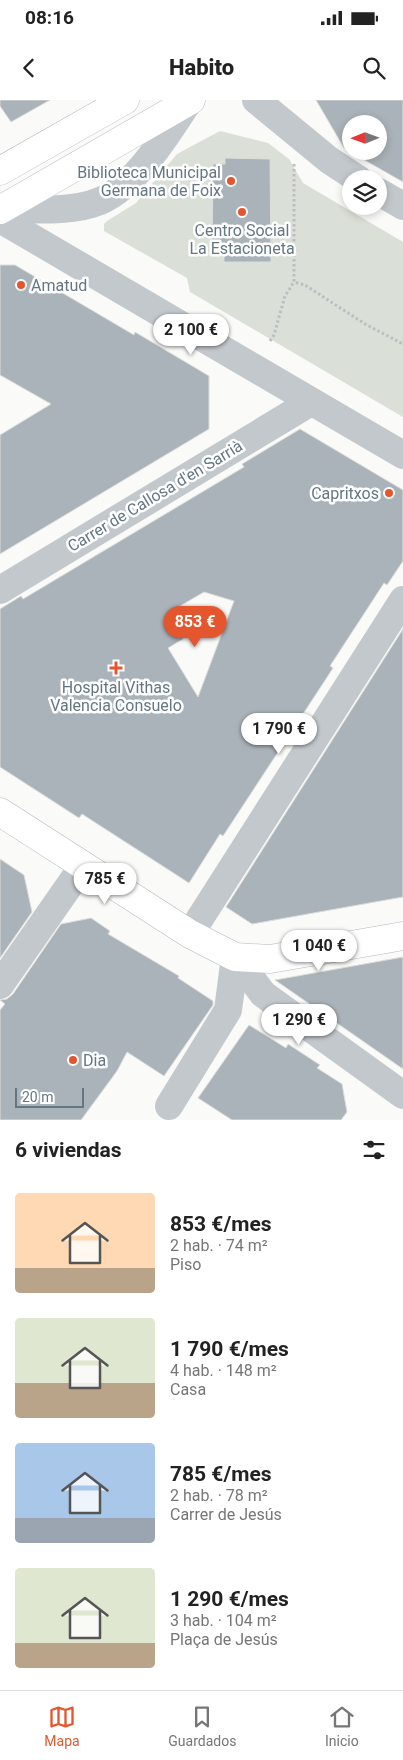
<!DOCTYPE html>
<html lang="es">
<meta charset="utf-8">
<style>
body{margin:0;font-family:Roboto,sans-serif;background:#f6f6f6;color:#222;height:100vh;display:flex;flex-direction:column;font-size:19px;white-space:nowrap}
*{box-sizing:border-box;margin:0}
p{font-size:16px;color:#767676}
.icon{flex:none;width:28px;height:28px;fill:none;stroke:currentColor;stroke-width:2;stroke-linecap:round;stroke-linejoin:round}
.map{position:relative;height:1020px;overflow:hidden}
.panel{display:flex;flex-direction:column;background:#fff;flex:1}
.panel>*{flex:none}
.needle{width:32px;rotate:269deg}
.tools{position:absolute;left:342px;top:15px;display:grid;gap:10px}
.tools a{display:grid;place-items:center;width:45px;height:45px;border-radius:50%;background:#fff;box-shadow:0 2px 8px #0003;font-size:25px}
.scale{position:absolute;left:15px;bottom:12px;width:69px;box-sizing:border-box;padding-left:5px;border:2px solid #657683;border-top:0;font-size:14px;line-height:18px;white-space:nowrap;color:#657683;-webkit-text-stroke:4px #fff;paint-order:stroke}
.price{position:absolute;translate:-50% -42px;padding:0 11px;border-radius:18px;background:#fff;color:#222;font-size:16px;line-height:32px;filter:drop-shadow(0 1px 2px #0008)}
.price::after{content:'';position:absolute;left:50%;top:30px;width:15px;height:11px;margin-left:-8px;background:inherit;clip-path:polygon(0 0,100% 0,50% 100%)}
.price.active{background:#e4572e;color:#fff}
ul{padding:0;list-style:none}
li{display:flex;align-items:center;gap:15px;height:125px;padding:0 15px}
li span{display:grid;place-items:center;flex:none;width:140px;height:100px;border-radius:5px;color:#555}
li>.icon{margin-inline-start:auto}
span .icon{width:60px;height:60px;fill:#fffc;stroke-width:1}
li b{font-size:21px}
h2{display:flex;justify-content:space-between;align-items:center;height:60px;padding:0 15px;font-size:21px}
.status{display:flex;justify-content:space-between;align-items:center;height:35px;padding:0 25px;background:#fff;direction:ltr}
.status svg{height:14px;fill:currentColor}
header{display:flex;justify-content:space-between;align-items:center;height:65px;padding:0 15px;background:#fff;font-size:22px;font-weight:800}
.tabs{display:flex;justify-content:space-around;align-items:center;height:70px;border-top:1px solid #e0e0e0;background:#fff;font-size:14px;color:#767676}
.tabs a{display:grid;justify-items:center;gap:2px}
.tabs .active{color:#e4572e}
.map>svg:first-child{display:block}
</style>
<div class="status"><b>08:16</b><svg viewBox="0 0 49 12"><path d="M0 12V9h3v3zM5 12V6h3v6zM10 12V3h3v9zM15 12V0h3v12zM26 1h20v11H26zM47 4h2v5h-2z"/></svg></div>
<header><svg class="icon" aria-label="back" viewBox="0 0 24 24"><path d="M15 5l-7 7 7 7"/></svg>Habito<svg class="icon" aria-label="search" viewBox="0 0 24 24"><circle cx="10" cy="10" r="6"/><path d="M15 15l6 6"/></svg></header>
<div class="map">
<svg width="403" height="1020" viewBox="0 0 403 1020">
<rect width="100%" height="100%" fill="#fafaf8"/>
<polygon fill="#dadfd7" points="220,31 268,43 289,59 303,83 403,142 403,317 190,192 187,178 104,131 104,124 107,121 136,103 177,54"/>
<g fill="#aab3b9" stroke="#dcdcda" fill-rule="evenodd">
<polygon points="0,0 50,0 11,22 0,6"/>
<path d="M316,0H403V82L352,53L347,46L344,48ZM351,24H379V51H351Z"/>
<polygon points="225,58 270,59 271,162 224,162 224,154 212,154 213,64 225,64"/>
<polygon points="0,165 15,165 134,235 135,232 209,276 209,329 0,454 0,335 51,304 0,275"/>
<path d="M300,329L403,390V461L387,485L384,483L330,566L333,568L320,588L223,736L220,734L189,783L82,714L79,718L0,667V509L21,496L23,499L244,367L242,364ZM204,492L234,501L198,597L168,548L183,539L168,513Z"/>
<polygon points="403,529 403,797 252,824 226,807"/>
<polygon points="0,759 24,775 32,812 0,858"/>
<polygon points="91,818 110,831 108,834 179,876 178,878 213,901 213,905 164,976 127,952 117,971 81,1020 0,1020 0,910 5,904 0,900 7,899 13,894 61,824"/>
<polygon points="403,857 403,969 275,880"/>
<polygon points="249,925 286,948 288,944 320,965 317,968 342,984 347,1012 341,1020 232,1020 198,998"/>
</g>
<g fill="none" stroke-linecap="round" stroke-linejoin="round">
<g stroke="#b5babe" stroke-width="29">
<g id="major">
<polyline points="0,71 125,0"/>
<polyline points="0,110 191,0"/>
<polyline points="0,712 190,834 235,857 270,859 403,836"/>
</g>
</g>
<g stroke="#bbbfc2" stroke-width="3" stroke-dasharray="2.5 2.5" stroke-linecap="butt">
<polyline points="294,64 294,182 305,185 365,224 403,244"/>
<polyline points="270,241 274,235 285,196 294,182"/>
</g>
<g stroke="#c3c8cc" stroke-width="28">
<polyline points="256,0 329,60 358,79"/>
<polyline points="379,92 403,106"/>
<path d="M1,109C32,109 71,113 100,101C136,86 168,33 189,1"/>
<polyline points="0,119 403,355"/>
<polyline points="0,490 311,302"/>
<polyline points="190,834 403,500"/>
<polyline points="235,857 263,894 403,995"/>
<polyline points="0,885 83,766"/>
<polyline points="169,1006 228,910 235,857"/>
</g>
<use href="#major" stroke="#fff" stroke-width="28"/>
</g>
<g fill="#e4572e" stroke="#fff" stroke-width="2">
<circle cx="231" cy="81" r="5"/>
<circle cx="242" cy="112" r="5"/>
<circle cx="21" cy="185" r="5"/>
<circle cx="389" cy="393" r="5"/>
<path d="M113.5 560.5h5v5h5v5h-5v5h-5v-5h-5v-5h5z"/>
<circle cx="73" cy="960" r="5"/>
</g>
<g text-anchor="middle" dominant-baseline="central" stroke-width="5" stroke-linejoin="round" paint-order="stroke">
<g font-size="16" fill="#657683" stroke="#fff" text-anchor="end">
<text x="221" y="72">Biblioteca Municipal<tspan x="221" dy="18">Germana de Foix</tspan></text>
<text x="242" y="130" text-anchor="middle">Centro Social<tspan x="242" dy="18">La Estacioneta</tspan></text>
<text x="31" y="185" text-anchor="start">Amatud</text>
<text x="379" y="393">Capritxos</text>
<text x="116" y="587" text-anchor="middle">Hospital Vithas<tspan x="116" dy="18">Valencia Consuelo</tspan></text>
<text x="83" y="960" text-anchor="start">Dia</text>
</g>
<g font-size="16" fill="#657683" stroke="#fff">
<text transform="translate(155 396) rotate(-31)">Carrer de Callosa d'en Sarrià</text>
</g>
</g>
</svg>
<div class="tools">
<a><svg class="needle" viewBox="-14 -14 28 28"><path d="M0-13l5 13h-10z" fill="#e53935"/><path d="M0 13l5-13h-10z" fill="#767676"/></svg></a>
<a><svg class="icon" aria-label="layers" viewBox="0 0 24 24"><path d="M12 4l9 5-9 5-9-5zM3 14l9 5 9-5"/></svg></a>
</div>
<div class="scale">20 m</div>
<b class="price" style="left:191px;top:256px">2 100 €</b>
<b class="price active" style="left:195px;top:548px">853 €</b>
<b class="price" style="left:279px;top:655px">1 790 €</b>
<b class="price" style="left:105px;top:805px">785 €</b>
<b class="price" style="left:319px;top:872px">1 040 €</b>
<b class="price" style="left:299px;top:946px">1 290 €</b>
</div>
<section class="panel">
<h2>6 viviendas<svg class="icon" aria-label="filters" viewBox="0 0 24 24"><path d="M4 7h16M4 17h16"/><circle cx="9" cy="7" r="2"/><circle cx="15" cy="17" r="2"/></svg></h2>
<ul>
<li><span style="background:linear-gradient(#ffd9b3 75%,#b9a48a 0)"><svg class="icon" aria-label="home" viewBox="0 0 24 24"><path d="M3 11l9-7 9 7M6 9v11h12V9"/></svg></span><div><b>853 €/mes</b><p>2 hab. · 74 m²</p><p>Piso</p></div></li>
<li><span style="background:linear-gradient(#dfe7d0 65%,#b9a48a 0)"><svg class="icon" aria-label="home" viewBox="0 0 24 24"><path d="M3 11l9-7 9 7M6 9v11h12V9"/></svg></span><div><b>1 790 €/mes</b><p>4 hab. · 148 m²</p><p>Casa</p></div></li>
<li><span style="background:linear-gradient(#a9c7e8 75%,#9aa5b1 0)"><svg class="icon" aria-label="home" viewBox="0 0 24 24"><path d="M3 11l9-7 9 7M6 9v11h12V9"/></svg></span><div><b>785 €/mes</b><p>2 hab. · 78 m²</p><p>Carrer de Jesús</p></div></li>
<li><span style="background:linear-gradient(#dfe7d0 75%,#b9a48a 0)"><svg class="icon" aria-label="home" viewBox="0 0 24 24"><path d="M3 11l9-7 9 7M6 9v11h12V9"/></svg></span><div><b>1 290 €/mes</b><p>3 hab. · 104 m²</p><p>Plaça de Jesús</p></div></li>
</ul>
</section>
<nav class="tabs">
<a class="active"><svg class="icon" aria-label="map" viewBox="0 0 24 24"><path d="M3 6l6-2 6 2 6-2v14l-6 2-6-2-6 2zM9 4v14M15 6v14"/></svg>Mapa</a>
<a><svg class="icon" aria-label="saved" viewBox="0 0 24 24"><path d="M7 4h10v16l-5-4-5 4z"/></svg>Guardados</a>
<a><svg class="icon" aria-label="home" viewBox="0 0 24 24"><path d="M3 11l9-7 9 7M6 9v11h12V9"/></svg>Inicio</a>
</nav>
